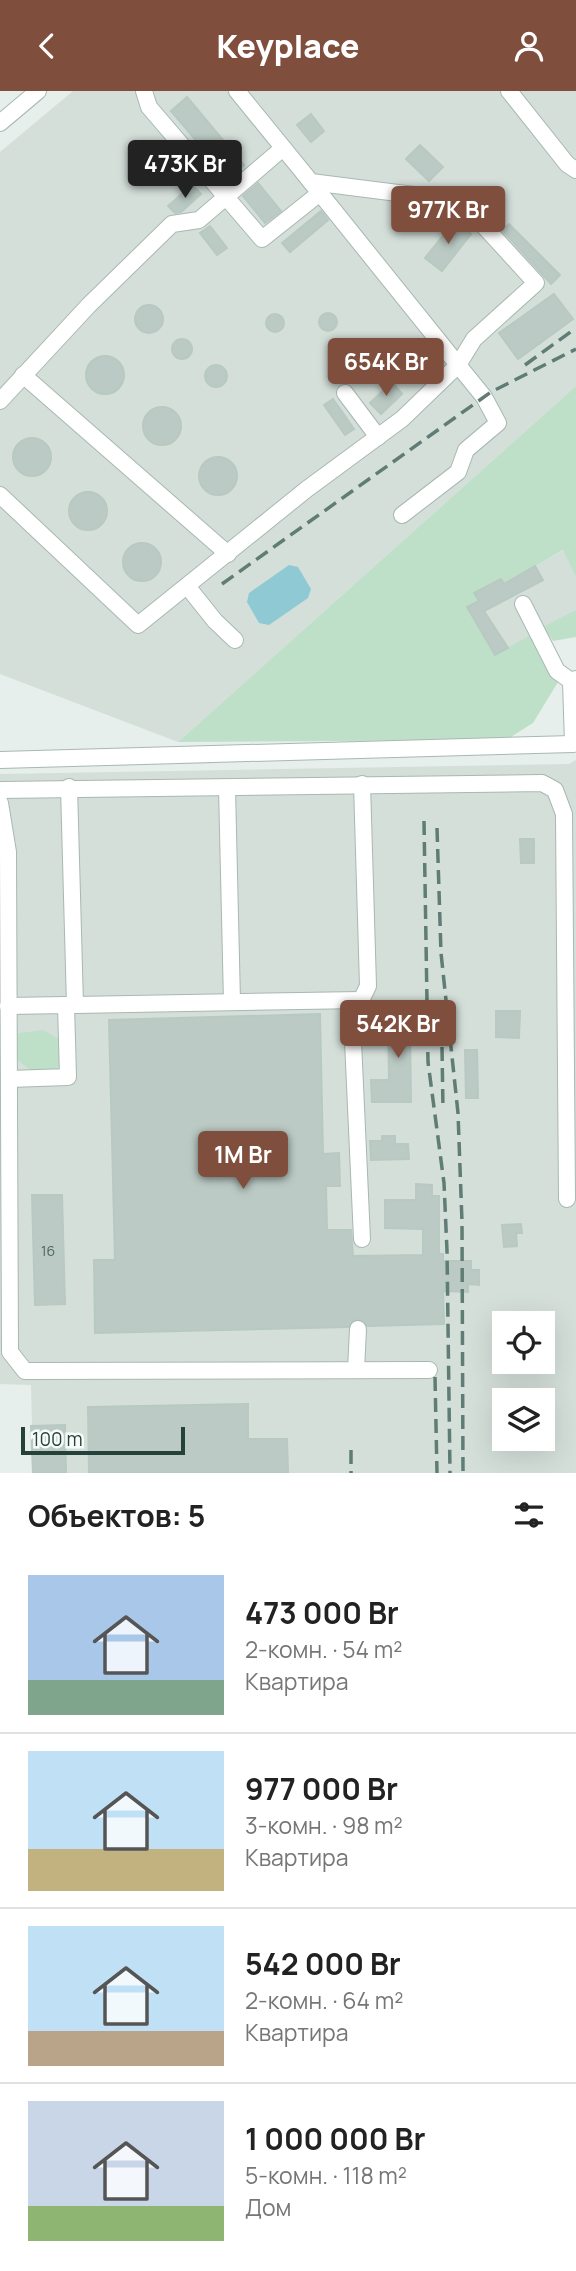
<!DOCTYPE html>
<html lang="ru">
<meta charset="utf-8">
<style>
body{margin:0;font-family:Manrope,sans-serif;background:#f2f2f2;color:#222;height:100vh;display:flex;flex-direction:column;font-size:26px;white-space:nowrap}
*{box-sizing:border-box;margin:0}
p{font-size:23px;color:#767676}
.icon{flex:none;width:38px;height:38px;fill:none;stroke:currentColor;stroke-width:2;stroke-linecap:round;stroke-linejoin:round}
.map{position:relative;height:1382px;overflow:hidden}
.sheet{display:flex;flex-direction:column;background:#fff;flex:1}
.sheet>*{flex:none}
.controls{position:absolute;left:492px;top:1220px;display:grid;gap:14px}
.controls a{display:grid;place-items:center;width:63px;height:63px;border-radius:0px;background:#fff;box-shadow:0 7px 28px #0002;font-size:35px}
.scale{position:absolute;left:21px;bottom:18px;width:164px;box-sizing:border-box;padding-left:7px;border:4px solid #24423a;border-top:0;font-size:19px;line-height:24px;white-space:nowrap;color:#24423a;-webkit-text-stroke:5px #f7fbf9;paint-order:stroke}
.price{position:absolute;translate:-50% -60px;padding:0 16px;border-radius:7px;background:#804e3d;color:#fff;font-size:23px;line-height:46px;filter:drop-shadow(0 2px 4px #0008)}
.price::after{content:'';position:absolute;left:50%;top:42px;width:21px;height:16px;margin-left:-10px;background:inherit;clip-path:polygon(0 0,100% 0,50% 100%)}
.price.active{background:#222;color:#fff}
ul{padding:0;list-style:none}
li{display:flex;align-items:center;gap:21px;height:175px;padding:0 28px}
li+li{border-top:2px solid #e0e0e0}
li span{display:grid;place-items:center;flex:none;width:196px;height:140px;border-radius:0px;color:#555}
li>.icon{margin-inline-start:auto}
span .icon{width:84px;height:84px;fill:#fffc;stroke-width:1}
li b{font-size:30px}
h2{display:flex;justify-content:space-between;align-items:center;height:84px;padding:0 28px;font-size:30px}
header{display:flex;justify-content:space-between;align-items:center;height:91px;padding:0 28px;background:#804e3d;color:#fff;font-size:32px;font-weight:800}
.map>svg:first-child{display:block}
</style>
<header><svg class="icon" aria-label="back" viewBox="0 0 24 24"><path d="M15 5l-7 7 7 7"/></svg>Keyplace<svg class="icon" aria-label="person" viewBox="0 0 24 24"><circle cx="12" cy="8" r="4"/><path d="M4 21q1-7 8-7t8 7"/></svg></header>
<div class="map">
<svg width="576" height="1382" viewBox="0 0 576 1382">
<rect width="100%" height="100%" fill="#e6efeb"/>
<g fill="#d4dfda" fill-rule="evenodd">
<polygon points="73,0 576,0 576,295 178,651 0,583 0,61"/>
<polygon points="564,459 576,486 576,519 495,564 467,516 478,510 474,502 501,488 504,492"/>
<path d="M576,669V1382H33L31,1294L0,1293V683L569,673ZM504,1232H542V1270H504ZM504,1309H542V1348H504Z"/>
</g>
<g fill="#bfe0c8">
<polygon points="576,295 576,486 563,459 504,493 501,488 474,502 479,510 468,516 495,564 532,543 558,591 533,632 506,649 178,651"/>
<polygon points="576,519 576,546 553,550 543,536"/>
<polygon points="43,939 59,948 60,973 56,979 33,981 15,967 15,947 19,942"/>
</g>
<polygon fill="#8ec9d4" points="289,474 298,476 311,498 308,507 269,534 259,532 247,511 249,502"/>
<g fill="#bbcac4" stroke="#b8c9c2" stroke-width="2">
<polygon points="187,6 244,74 228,87 171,20"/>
<polygon points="311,23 324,40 311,51 297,34"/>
<polygon points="420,54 443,76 429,90 406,68"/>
<polygon points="258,92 281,120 265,132 243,105"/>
<polygon points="192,94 201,103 181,121 175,122 168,115"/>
<polygon points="321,120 328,129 290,161 282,152"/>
<polygon points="455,130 471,143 442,180 425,167"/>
<polygon points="509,133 560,184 551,193 502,139"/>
<polygon points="210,135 227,157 217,164 200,142"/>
<polygon points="554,203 573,228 518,268 499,242"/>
<circle cx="149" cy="228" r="14"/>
<circle cx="328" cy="231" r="9"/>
<circle cx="275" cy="232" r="9"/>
<circle cx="182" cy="258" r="10"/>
<circle cx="105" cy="284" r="19"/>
<circle cx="216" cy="285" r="11"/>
<polygon points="392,291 402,303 381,323 370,312"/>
<polygon points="333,308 354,338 345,344 324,314"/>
<circle cx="162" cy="335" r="19"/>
<circle cx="32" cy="366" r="19"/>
<circle cx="218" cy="385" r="19"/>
<circle cx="88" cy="420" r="19"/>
<circle cx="142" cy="471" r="19"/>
<polygon points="535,475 543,489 484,520 508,557 495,564 467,516 479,510 474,502 501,488 504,493"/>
<polygon points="520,748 534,748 534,772 521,772"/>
<polygon points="496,920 520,920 519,947 496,946"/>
<polygon points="421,922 421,938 410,938 411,1011 372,1011 371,989 389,989 388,923"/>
<polygon points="320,923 323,1063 339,1062 340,1095 326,1095 327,1139 351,1139 353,1165 423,1164 423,1138 385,1137 385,1109 416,1109 416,1093 432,1094 432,1105 439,1105 439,1163 443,1163 443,1170 471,1170 471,1179 479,1179 479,1194 468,1193 468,1201 443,1200 444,1233 368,1235 358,1228 348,1236 95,1242 94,1169 115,1169 109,929"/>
<polygon points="465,959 477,959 478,1007 466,1007"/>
<polygon points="382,1045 395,1045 395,1053 408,1053 409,1068 371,1069 370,1050 382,1050"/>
<polygon points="32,1104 62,1104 65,1213 35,1214"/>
<polygon points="521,1133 522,1142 516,1142 517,1155 504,1156 502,1134"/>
<polygon points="248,1313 248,1348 287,1348 288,1382 89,1382 88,1316"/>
<polygon points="65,1334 66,1382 33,1382 31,1335"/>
</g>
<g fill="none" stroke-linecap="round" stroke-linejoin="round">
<g stroke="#a8b8b2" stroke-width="18">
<g id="minor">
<polyline points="144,0 149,16 262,148 320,102"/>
<polyline points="237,0 311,91 461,110 536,192 474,248 458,274 484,306 498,332 466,359 458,381 402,424"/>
<polyline points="509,0 567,73 576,79"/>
<polyline points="0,32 38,0"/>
<polyline points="23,284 228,463"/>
<polyline points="345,302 378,346"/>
<polyline points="0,310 89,214 172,133 199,129 283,57"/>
<polyline points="0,404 138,534 307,398 402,328 458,274 311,91"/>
<polyline points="187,495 215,530 235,549"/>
<polyline points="523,513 557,580 571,590"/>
<polyline points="0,669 573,653 571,590 576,588"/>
<polyline points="227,697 232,911"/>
<polyline points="0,699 542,692 555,699 564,723 567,1108"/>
<polyline points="0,712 8,761 10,1261 25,1280 429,1279"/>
<polyline points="67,914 75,914 69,696"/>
<polyline points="75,914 361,909"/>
<polyline points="8,915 66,914 68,986 9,988"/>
<polyline points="362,1148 352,928 368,895 362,693"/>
<polyline points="356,1279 358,1238"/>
</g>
</g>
<use href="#minor" stroke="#fff" stroke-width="16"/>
<g stroke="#5f7d75" stroke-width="3.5" stroke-dasharray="14 7" stroke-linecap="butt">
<polyline points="525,274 576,237"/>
<polyline points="222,493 491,301 576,258"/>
<polyline points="424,730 428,971 444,1092 447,1160 450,1382"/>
<polyline points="437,737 441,862 458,1022 462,1131 463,1382"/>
<polyline points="442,956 443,1019"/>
<polyline points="435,1286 437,1382"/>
<polyline points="351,1359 351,1382"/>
</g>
</g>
<g text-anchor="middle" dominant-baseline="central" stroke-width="5" stroke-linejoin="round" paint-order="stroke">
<g font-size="14" fill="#4a645c">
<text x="48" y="1159">16</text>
</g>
</g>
</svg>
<div class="controls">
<a><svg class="icon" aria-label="locate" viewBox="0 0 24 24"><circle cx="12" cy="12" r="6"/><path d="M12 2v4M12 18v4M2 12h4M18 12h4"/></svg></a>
<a><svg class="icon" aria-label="layers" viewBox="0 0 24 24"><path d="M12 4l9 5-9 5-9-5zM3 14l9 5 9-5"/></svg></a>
</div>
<div class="scale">100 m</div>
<b class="price active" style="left:185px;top:109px">473K Br</b>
<b class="price" style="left:448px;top:155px">977K Br</b>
<b class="price" style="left:386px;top:307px">654K Br</b>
<b class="price" style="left:398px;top:969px">542K Br</b>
<b class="price" style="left:243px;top:1100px">1M Br</b>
</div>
<section class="sheet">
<h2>Объектов: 5<svg class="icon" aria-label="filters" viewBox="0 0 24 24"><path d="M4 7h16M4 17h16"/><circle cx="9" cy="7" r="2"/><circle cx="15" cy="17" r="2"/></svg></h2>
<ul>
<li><span style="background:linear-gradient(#a9c7e8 75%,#7fa58c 0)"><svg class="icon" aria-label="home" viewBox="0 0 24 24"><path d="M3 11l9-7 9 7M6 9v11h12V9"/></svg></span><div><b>473 000 Br</b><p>2-комн. · 54 m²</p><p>Квартира</p></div></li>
<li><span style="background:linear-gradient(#bfe0f5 70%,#c2b280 0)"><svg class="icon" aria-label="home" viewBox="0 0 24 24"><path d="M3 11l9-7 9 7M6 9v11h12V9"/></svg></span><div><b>977 000 Br</b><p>3-комн. · 98 m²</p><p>Квартира</p></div></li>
<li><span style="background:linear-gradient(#bfe0f5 75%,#b9a48a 0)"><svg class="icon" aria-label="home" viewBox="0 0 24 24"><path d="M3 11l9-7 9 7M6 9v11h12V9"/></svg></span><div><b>542 000 Br</b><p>2-комн. · 64 m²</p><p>Квартира</p></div></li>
<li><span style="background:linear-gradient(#c9d6e8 75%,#8fb573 0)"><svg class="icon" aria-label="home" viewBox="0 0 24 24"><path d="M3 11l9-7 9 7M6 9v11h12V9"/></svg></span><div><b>1 000 000 Br</b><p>5-комн. · 118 m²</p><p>Дом</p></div></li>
</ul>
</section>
